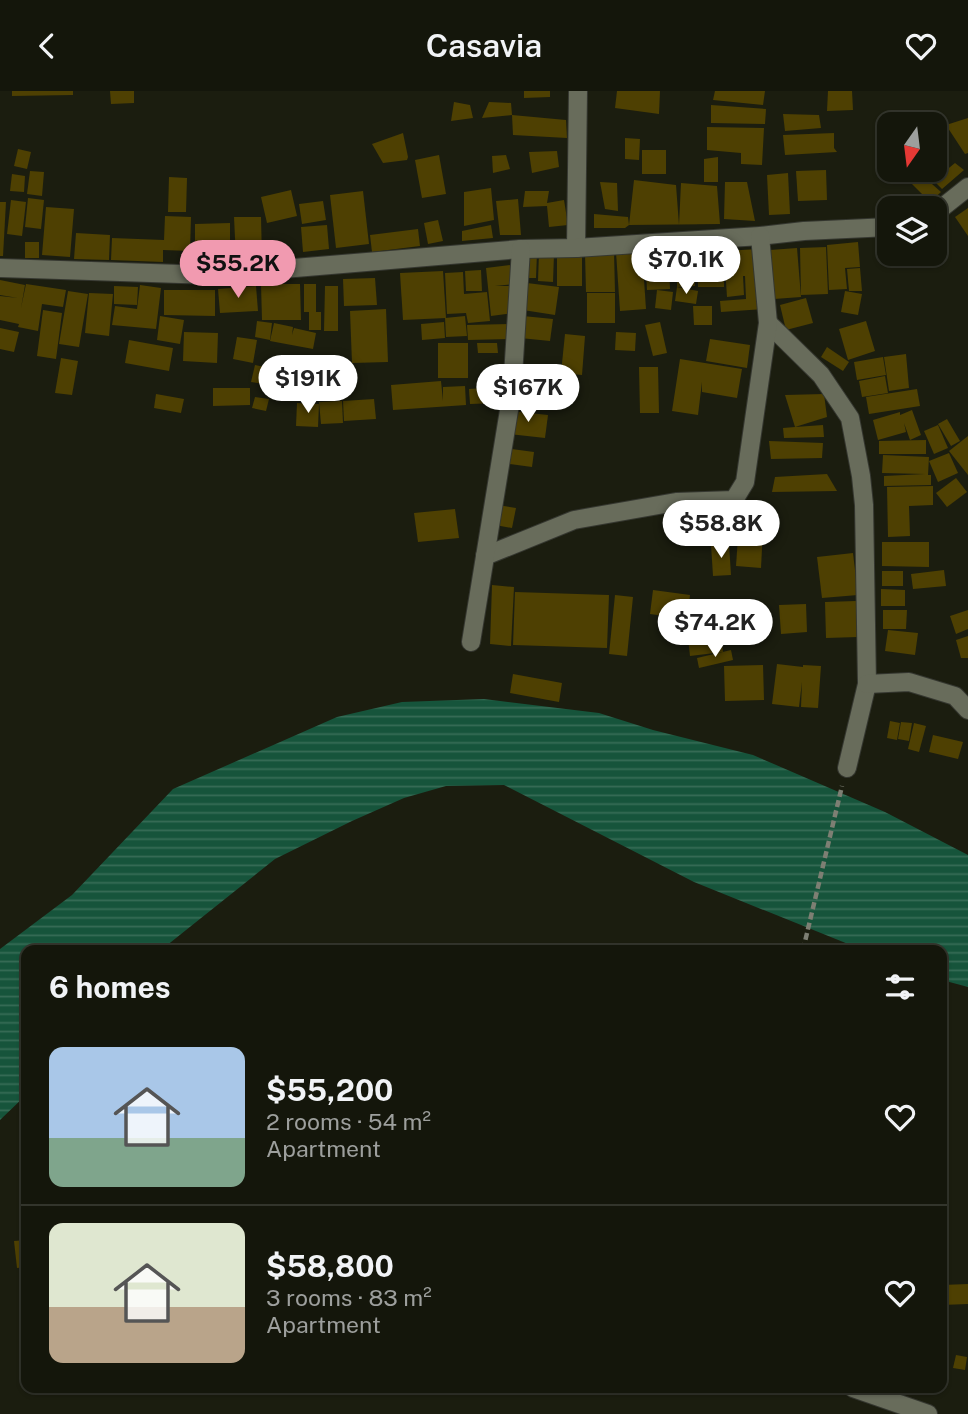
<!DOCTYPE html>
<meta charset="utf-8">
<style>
body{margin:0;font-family:"Public Sans",sans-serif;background:#212319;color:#f1f3f6;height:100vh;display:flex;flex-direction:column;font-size:26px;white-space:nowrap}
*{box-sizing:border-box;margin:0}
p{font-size:23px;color:#9d9f9d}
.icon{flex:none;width:38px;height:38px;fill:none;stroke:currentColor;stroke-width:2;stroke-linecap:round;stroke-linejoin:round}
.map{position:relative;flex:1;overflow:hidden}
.side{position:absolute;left:21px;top:854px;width:926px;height:448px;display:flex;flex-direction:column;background:#14160b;border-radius:14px;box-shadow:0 2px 5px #0004,0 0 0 2px #33352c}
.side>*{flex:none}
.needle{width:46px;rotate:194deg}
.fabs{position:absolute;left:877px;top:21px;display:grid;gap:14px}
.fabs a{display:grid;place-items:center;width:70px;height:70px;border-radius:14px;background:#14160b;box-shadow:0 2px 5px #0004,0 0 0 2px #33352c;font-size:35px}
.price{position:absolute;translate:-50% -60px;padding:0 16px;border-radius:24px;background:#fff;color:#222;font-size:23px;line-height:46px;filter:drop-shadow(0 2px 4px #0008)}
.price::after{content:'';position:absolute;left:50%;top:42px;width:21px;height:16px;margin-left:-10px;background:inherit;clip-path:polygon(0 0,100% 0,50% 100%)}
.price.active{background:#f19ab0;color:#111}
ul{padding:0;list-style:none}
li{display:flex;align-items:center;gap:21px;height:175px;padding:0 28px}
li+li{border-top:2px solid #33352c}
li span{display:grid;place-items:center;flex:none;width:196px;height:140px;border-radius:14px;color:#555}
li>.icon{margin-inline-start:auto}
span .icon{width:84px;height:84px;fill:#fffc;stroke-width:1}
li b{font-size:30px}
h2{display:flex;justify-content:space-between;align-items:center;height:84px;padding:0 28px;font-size:30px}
header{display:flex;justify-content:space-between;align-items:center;height:91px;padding:0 28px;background:#14160b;font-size:32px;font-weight:600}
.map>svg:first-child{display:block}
</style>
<header><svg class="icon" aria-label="back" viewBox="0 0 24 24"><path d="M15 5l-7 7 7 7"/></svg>Casavia<svg class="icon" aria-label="heart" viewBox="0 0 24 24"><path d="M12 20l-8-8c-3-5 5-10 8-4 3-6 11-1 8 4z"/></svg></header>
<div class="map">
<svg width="968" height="1323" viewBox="0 0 968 1323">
<defs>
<pattern id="water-rules" width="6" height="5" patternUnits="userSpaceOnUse" patternTransform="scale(1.75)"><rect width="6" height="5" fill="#16543b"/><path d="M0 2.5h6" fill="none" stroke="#376c56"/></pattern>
</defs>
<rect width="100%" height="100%" fill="#1b1d0f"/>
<polygon fill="url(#water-rules)" points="484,608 599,622 653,639 753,664 885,721 968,764 968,896 942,889 942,859 863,859 694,791 504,694 446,695 404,707 352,730 275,768 161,859 26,859 26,1004 0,1029 0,858 72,804 173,698 337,626 402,611"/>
<g fill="#4e4002">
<polygon points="12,0 73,0 73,4 12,5"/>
<polygon points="110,0 134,0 134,12 111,13"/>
<polygon points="524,0 550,0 550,6 524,7"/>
<polygon points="617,0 660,0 659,23 615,17"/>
<polygon points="715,0 765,0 763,14 713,9"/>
<polygon points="828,0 852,0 853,19 827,20"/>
<polygon points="454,11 470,14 473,27 451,30"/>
<polygon points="489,11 511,12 512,24 482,27"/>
<polygon points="711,14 766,18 765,33 711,32"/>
<polygon points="783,23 819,24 821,37 785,40"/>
<polygon points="512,24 566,29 567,47 513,44"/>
<polygon points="968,27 968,62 965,63 946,34"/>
<polygon points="707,36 764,37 762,74 741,73 741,62 707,59"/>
<polygon points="403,42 408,66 407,69 383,72 372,53"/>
<polygon points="834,42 834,57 837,61 785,64 783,44"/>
<polygon points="625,47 640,48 639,69 625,68"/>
<polygon points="18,58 31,61 27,78 14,75"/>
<rect x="642" y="59" width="24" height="24"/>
<polygon points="557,60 559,76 532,82 529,61"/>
<polygon points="439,64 446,103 422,107 415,69"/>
<polygon points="506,64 510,78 493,82 492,65"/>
<polygon points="718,66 718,91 704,91 704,68"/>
<polygon points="955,72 964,79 942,98 923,79 934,79 934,73 944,81"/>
<polygon points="826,79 827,109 798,110 796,80"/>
<polygon points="30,80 44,81 42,105 27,103"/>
<polygon points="788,82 790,123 769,124 767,84"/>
<polygon points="12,83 25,85 24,101 10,100"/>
<polygon points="923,85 941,101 930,111 912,93"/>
<polygon points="169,86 187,87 186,121 168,121"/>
<polygon points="634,89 676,94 679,134 681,92 717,95 720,133 629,134 625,137 594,137 594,123 628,126 629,134"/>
<polygon points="600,91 617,92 618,120 605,118"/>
<polygon points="725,91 747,91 755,130 724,128"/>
<polygon points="491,97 494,129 464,135 464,101"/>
<polygon points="291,99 297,125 267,132 261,106"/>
<polygon points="363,100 369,153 336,157 330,104"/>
<polygon points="525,100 549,100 547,112 564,109 568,134 549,136 547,115 523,116"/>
<polygon points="28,107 44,109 41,138 25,136"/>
<polygon points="518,108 521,144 500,144 496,110"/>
<polygon points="11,109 26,111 22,145 7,143"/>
<polygon points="323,110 326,129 302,133 299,113"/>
<polygon points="0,111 6,111 3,165 0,165"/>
<polygon points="46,116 74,118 70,166 42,164"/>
<polygon points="968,117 968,145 955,126"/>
<polygon points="165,125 191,126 190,160 163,159 163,171 111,169 112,147 164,149"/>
<polygon points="234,126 261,126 262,167 236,168"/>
<polygon points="438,129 443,150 428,153 424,132"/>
<polygon points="230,132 230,165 195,165 195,133"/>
<polygon points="327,134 329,158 303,161 301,136"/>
<polygon points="491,134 493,147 462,150 462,140"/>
<polygon points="418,138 420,155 372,161 370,144"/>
<polygon points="76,142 110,144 109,169 74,168"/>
<rect x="25" y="151" width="14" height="16"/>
<polygon points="858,151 860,176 845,177 847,198 829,199 827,154"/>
<polygon points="826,156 828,203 801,204 800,157"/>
<polygon points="797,157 801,206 774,208 770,159"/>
<polygon points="759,158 764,218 721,221 720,210 746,208 745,185 743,185 744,204 727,206 724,160"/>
<polygon points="642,159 646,218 620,220 616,161"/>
<polygon points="668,159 670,198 647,199 645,160"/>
<polygon points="724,160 724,196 698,196 698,161"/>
<polygon points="614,161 615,201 586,201 585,162"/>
<polygon points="525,162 537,162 536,187 524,187"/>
<polygon points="539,162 554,163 553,191 538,190"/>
<rect x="557" y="163" width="25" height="32"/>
<polygon points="677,166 694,166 695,195 677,196"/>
<polygon points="511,174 514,193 495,195 511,195 514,222 491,225 486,177"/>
<polygon points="860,177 862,200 849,200 847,178"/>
<polygon points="481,179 482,200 466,200 465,180"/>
<polygon points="443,180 446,227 403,229 400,182"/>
<polygon points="463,181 464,203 487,201 490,230 468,232 466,222 447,223 445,182"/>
<polygon points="375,187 377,214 344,215 343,188"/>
<polygon points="0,189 25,194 21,217 26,193 66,199 63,216 42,213 38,240 18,236 19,233 0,229 0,205 18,207 0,204"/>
<polygon points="527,192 559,196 555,224 523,219"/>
<polygon points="261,193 300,193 301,229 262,229"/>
<polygon points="304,193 316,193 316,221 321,221 321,239 309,239 309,221 304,221"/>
<polygon points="140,194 161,197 156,238 112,234 115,215 137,218"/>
<polygon points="114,195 138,196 137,214 114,213"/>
<polygon points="256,195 258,220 220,222 218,198"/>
<polygon points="325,195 338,195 338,240 324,240"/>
<polygon points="677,196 698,200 696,213 675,210"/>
<polygon points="164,199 215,199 215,225 164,224"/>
<polygon points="657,199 673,201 671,219 655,217"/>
<polygon points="68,200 88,203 79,256 59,253"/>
<polygon points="845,200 862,203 858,224 841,221"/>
<polygon points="89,202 113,203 109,245 85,242"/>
<rect x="587" y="202" width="28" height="30"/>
<polygon points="806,207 813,232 786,239 780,214"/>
<polygon points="693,215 712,215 712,234 694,234"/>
<polygon points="386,218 388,271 352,272 350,220"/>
<polygon points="43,219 62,222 56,268 37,265"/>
<polygon points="160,225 184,229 180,253 157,249"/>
<polygon points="465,225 467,245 446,246 445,227"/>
<polygon points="523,225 553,228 550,250 520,247"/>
<polygon points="257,230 272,232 270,249 255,246"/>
<polygon points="866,230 875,260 848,269 839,238"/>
<polygon points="444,231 445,247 422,249 421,233"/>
<polygon points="660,231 667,262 653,265 645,234"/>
<polygon points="274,232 293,236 292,244 294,237 316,242 313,258 270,250"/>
<polygon points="509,233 509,248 468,249 467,234"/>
<polygon points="0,237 19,241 14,261 0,258"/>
<polygon points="184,241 218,242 217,272 183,270"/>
<polygon points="616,241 636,242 635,260 615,259"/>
<polygon points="565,243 585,245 582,284 561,282"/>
<polygon points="237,246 257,249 253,272 233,268"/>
<polygon points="710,248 750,254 747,277 706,270"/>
<polygon points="129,249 173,257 169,280 125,272"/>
<rect x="438" y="252" width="30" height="35"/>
<polygon points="477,252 497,252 498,262 478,262"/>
<polygon points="827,256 849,271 843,280 821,266"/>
<polygon points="906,263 909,297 889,300 884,266"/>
<polygon points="883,266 886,284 857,289 854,271"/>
<polygon points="61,267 78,270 72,304 55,302"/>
<polygon points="680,268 742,278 737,307 702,301 702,291 698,324 672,320"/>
<polygon points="255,274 274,278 271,294 251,291"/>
<polygon points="522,275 544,278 542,292 520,289"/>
<polygon points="639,276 658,276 659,322 640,322"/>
<polygon points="885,285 888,302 862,306 859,290"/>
<polygon points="441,290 443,310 443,296 465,295 466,314 393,319 391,294"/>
<polygon points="549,291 569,293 566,314 548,312"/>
<polygon points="521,294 545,295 545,312 521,312"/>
<polygon points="498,296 498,312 470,313 469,298"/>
<polygon points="213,297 250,297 250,314 213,315"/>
<polygon points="917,298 920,315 869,323 866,306"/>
<polygon points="156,303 184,308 181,322 154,317"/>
<polygon points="824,303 827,326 795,336 823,334 824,346 784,347 783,337 795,336 785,304"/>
<polygon points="255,306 269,308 266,320 252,317"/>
<polygon points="374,308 376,328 344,330 343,310"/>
<polygon points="342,310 343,332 321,333 319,311"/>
<polygon points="297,312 319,313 318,336 296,335"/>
<polygon points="912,319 921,344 910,349 904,332 906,341 878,349 873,329 900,321 900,324"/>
<polygon points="511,320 548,324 545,347 509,343"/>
<polygon points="947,328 960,350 951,355 938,333"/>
<polygon points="938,334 948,357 934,363 924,340"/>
<polygon points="968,345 968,384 949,360"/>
<polygon points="926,349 926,363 879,363 879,350"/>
<polygon points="769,350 823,352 822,367 771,368"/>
<polygon points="505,357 534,361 532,376 503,372"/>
<polygon points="949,362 958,382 938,391 929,370"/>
<polygon points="883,364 929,366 928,384 931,384 931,394 884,395 884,385 925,383 882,382"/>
<polygon points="827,383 837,400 772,401 775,386"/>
<polygon points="956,387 967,401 947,416 936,402"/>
<polygon points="933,395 933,414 909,415 910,445 888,446 887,396"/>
<polygon points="498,414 516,417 512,437 495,434"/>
<polygon points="740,417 764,418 761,477 736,475"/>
<polygon points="455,418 459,447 418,451 414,422"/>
<polygon points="882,451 929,451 929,476 882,475"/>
<polygon points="711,453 729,453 731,484 713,485"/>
<polygon points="853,462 858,504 822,507 817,466"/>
<polygon points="944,479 946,495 913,498 911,483"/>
<rect x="882" y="480" width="21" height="15"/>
<polygon points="492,494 514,496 511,555 490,553"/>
<polygon points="881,498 905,499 905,515 881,515"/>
<polygon points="653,499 690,504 687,528 650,523"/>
<polygon points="515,501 609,504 607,557 513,554"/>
<polygon points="615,504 633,506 627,565 609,563"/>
<polygon points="856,510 858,546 826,547 825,511"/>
<polygon points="806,513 807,541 781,543 779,514"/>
<polygon points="883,519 907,519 906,538 883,538"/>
<polygon points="968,519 968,538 956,543 950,525"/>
<polygon points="719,525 723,561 690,565 686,529"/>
<polygon points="888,539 918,542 915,564 885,560"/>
<polygon points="968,545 968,567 961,567 956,549"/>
<polygon points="731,559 733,569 699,577 697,567"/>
<polygon points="777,573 803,576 803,574 821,575 818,617 801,616 802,591 799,616 772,613"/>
<polygon points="763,574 764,609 725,610 724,575"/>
<polygon points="513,583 562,592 559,611 510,602"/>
<polygon points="890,630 900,632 897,649 887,647"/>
<polygon points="901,631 912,632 909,650 898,648"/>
<polygon points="914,632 926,635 919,661 908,658"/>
<polygon points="933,644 963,651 958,668 929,661"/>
<polygon points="26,1149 26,1176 17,1177 14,1150"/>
<polygon points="968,1193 968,1213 942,1214 942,1194"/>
<polygon points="956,1264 967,1266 965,1279 953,1277"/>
</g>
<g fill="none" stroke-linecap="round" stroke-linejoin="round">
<g stroke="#353730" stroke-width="20">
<g id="street">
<polyline points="934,123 968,96"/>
<polyline points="576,157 578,0"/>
<polyline points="0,177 211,184 521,158 576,157 760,145 804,140 889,136"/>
<polyline points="768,232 821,284 850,327 861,385 864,414 867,593 847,677"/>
<polyline points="485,465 574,429 676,411 734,409 745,391 768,232 760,145"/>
<polyline points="471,551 512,301 521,158"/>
<polyline points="867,593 909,591 955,605 968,619"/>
<polyline points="853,1297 928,1323"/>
</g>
</g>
<polyline stroke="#7d7f73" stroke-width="4.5" stroke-dasharray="7 3.5" stroke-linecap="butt" points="803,859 842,695"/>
<use href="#street" stroke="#686c5b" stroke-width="18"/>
</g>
</svg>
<div class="fabs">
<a><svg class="needle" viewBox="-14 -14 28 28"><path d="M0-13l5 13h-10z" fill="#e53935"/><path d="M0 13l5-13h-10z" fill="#9d9f9d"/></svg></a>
<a><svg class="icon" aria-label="layers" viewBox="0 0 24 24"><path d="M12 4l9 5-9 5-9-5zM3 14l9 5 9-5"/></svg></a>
</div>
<b class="price" style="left:686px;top:205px">$70.1K</b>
<b class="price active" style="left:238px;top:209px">$55.2K</b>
<b class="price" style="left:308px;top:324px">$191K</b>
<b class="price" style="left:528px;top:333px">$167K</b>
<b class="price" style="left:721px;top:469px">$58.8K</b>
<b class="price" style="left:715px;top:568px">$74.2K</b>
<section class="side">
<h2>6 homes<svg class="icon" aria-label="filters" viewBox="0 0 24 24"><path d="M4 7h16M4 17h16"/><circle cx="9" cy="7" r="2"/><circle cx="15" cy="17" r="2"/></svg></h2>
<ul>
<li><span style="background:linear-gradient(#a9c7e8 65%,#7fa58c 0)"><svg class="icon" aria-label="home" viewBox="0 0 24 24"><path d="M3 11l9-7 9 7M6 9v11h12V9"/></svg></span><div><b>$55,200</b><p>2 rooms · 54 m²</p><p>Apartment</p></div><svg class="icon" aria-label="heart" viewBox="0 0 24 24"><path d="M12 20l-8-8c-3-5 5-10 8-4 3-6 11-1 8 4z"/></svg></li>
<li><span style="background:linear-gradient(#dfe7d0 60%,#b9a48a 0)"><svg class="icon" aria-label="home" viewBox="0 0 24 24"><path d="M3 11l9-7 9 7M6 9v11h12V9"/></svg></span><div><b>$58,800</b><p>3 rooms · 83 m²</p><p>Apartment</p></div><svg class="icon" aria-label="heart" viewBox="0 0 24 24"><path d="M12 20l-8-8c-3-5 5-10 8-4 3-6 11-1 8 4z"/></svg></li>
</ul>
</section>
</div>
